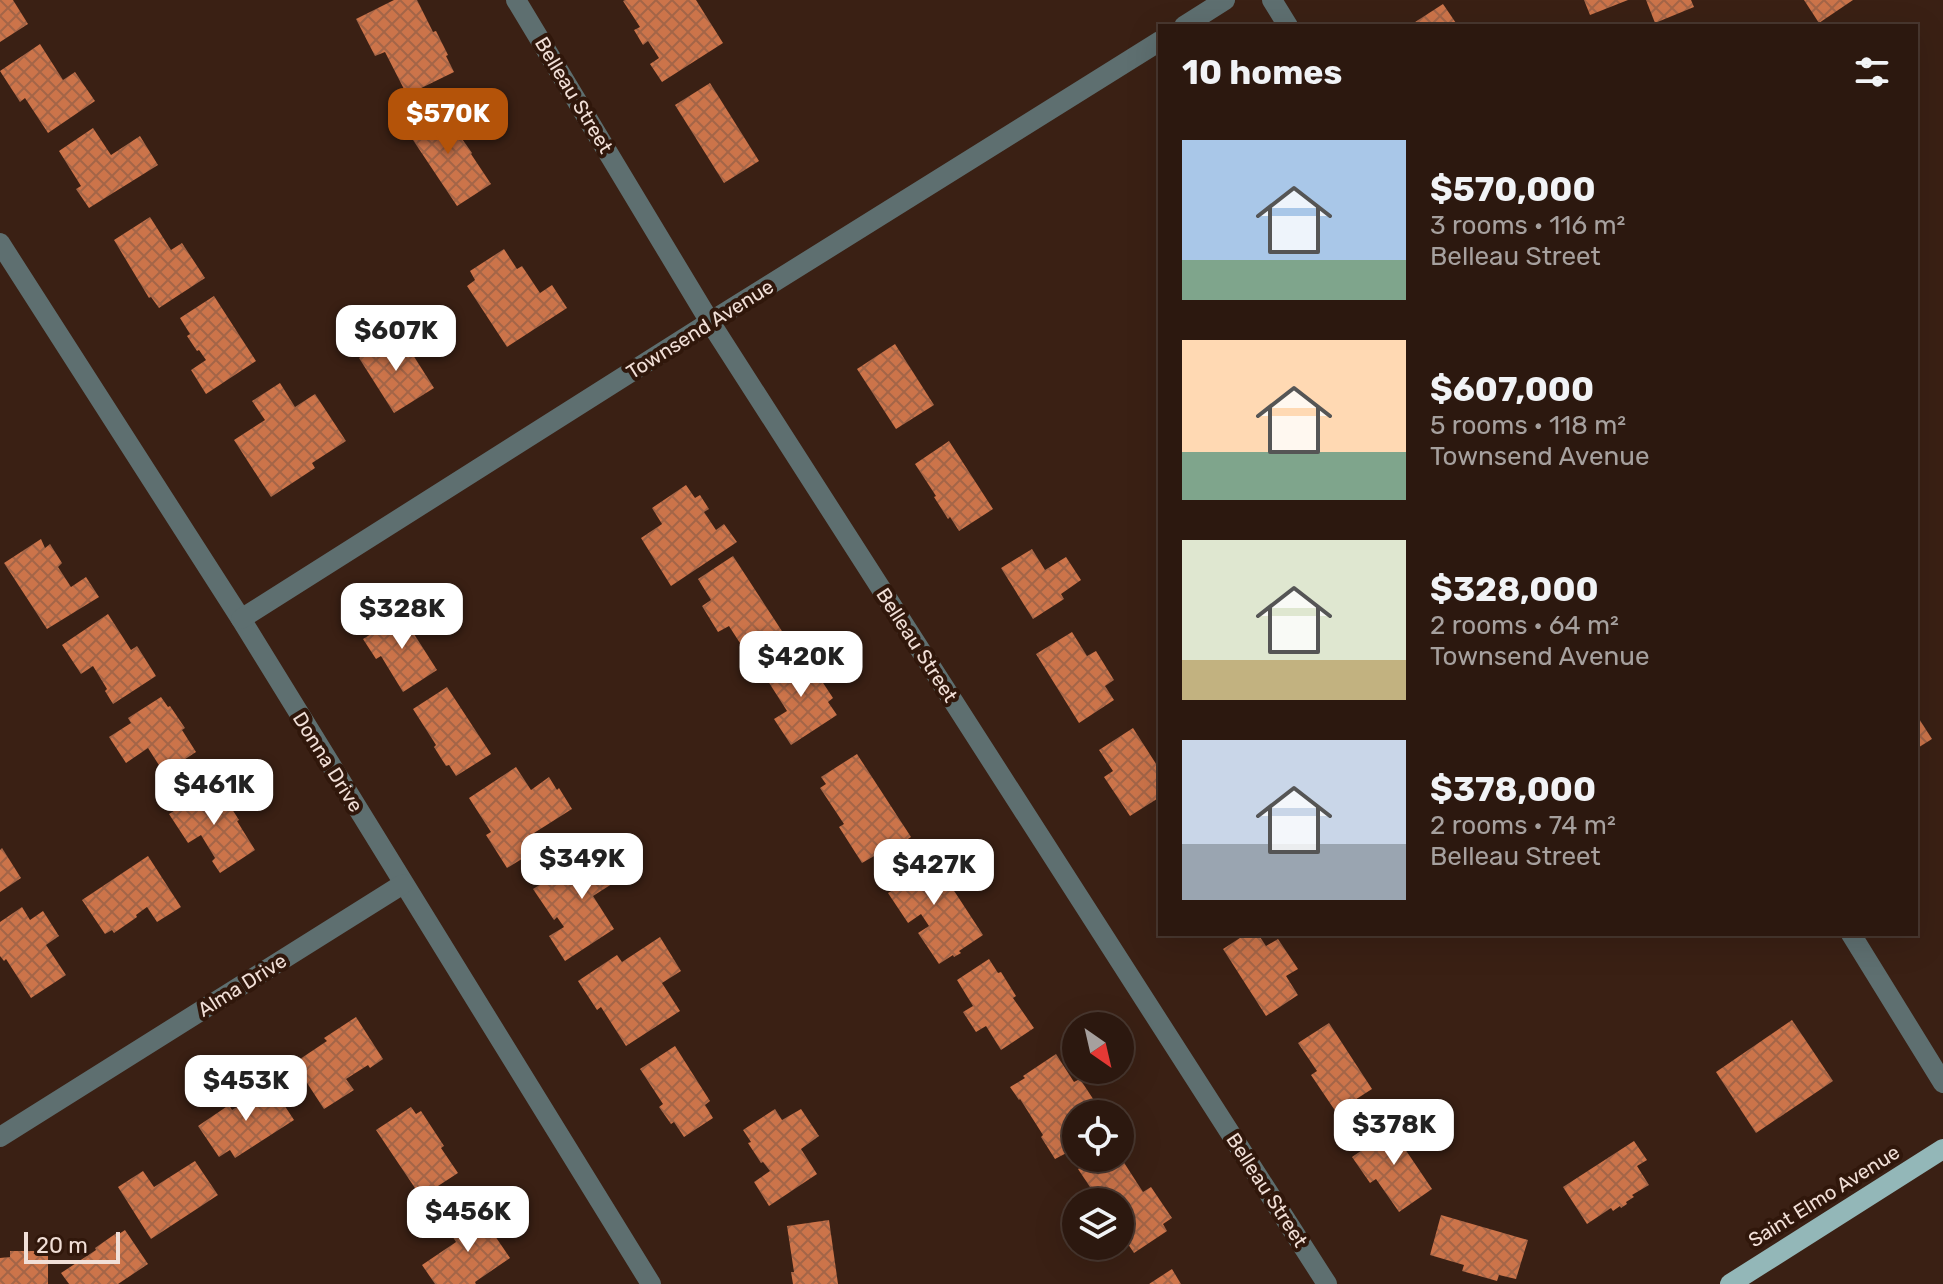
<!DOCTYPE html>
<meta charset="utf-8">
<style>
body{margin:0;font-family:Rubik,sans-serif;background:#38251d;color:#f1f3f6;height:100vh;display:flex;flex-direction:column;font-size:30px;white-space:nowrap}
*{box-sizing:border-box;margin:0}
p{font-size:26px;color:#a6a09e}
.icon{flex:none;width:44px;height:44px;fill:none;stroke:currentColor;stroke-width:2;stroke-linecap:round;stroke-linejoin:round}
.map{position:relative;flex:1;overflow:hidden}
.panel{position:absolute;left:1158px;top:24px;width:760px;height:912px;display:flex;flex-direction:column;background:#2c180f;border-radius:0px;box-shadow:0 8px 32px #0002,0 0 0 2px #48372f}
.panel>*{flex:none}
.needle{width:52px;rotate:146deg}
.buttons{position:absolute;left:1062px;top:1012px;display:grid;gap:16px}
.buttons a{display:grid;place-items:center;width:72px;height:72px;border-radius:50%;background:#2c180f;box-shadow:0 8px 32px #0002,0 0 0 2px #48372f;font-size:40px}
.scale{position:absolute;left:24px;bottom:20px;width:96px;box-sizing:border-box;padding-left:8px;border:4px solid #f1dfd7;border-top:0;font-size:22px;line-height:28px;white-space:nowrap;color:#f1dfd7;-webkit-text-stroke:6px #30170b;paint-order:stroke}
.price{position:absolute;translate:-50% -68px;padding:0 18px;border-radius:16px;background:#fff;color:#222;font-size:26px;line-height:52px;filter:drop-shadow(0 2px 4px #0008)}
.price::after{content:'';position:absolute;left:50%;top:48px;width:24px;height:18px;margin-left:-12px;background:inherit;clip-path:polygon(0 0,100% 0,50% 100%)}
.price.selected{background:#b45309;color:#fff}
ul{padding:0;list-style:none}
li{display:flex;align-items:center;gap:24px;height:200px;padding:0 24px}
li span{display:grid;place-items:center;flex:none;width:224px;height:160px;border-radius:0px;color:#555}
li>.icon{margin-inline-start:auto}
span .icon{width:96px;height:96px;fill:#fffc;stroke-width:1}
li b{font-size:34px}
h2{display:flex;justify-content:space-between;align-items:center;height:96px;padding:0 24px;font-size:34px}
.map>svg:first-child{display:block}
</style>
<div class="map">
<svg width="1943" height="1284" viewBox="0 0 1943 1284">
<defs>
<pattern id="building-cross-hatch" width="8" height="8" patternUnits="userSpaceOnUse" patternTransform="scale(2)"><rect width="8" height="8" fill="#cc744a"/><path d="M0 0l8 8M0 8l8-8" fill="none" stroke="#a46547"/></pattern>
</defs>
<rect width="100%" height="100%" fill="#3a2014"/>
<g fill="url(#building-cross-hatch)">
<polygon points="0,0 13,0 28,24 0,42"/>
<polygon points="394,0 417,0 433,32 436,31 448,55 446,56 454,72 407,95 385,52 375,56 356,19"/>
<polygon points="625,0 696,0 723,43 662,82 650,64 659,58 648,41 643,45 634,30 640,27 623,1"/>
<polygon points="1584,0 1628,0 1590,15"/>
<polygon points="1646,0 1691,0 1694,7 1655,23"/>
<polygon points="1804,0 1853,0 1819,23"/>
<polygon points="1443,4 1458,26 1409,26"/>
<polygon points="40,44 63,80 75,72 95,101 48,133 25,98 20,102 0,71"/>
<polygon points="710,83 759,161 724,183 675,105"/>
<polygon points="439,106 472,153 471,154 491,184 457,206 405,128"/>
<polygon points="93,128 111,155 140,136 158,165 89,208 76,189 81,186 59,151"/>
<polygon points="150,217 171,250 182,243 205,278 159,308 151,297 149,298 114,240"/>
<polygon points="504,249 517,269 522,266 540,293 552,285 567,308 507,347 467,286 475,280 470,271"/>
<polygon points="214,296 256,361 206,394 191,370 206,360 199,350 197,351 187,336 190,334 180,318"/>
<polygon points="399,333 434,388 394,413 359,358"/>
<polygon points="895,344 934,405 896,429 857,369"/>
<polygon points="280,383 295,407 315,394 346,441 312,463 315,468 271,497 234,440 265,420 252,401"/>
<polygon points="949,441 993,509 959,531 950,517 948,519 934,497 936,496 915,464"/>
<polygon points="686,485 695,498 700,495 709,509 704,512 716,530 724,524 737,542 671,586 641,538 662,524 652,508"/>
<polygon points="41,539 45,548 50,544 62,563 58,567 71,587 86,577 99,597 47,629 4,563"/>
<polygon points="1032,549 1045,570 1066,557 1081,580 1061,594 1064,599 1033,619 1001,568"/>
<polygon points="733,556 791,645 756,668 729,626 718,632 702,606 711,600 698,579"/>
<polygon points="410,613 420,629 414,634 437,670 403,692 381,656 376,659 363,639 402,615 403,617"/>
<polygon points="108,614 131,650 137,646 156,676 113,704 105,691 107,689 93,666 81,674 62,645"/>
<polygon points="1072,632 1087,656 1096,651 1114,680 1105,686 1114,700 1079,723 1036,654"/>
<polygon points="804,654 833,698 828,702 837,715 791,745 774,719 787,711 766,678"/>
<polygon points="447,687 491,754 456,776 449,765 446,766 434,747 436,745 413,709"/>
<polygon points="161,697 168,707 170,706 185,728 182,730 196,752 164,773 148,748 126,763 109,737 131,723 128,718"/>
<polygon points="1916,714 1932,739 1916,749"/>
<polygon points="1133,728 1160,770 1160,797 1130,816 1104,777 1113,771 1099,750"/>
<polygon points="857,754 911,837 878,858 876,855 862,863 839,827 844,824 820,788 826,784 821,777"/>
<polygon points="516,767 531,790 549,777 557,790 559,788 572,809 534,833 543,846 507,868 486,835 491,832 469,798"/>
<polygon points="216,784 239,820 237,821 255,850 220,873 212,861 215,858 201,835 188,843 169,814"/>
<polygon points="622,846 637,868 593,896 614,929 565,961 549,936 564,927 557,917 554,920 533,889 574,863 580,873"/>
<polygon points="2,848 21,878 0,892 0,850"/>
<polygon points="926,848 983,935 959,951 961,953 954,957 953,955 939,964 918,933 929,926 921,914 908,923 888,893 902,885 893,870"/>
<polygon points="148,856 181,907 157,922 147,907 136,915 137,917 114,933 112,930 105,934 82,900"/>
<polygon points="22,907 30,920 43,911 59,936 46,945 66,975 31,998 6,959 4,961 0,956 0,922"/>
<polygon points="1246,934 1258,934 1266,946 1278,939 1298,969 1286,976 1298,995 1266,1016 1223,949"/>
<polygon points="660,937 681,971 662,983 680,1011 626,1046 601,1007 597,1010 578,981 617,955 622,962"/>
<polygon points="989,959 998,973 1001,972 1016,996 1013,998 1034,1028 1001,1050 986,1026 976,1032 963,1012 973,1006 957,980"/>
<polygon points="356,1017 383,1059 370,1068 368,1065 346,1079 354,1090 324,1109 294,1063 327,1041 324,1038"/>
<polygon points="1792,1020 1833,1081 1756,1133 1716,1072"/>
<polygon points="1329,1023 1372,1089 1336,1112 1311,1075 1317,1071 1298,1043"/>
<polygon points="675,1046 710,1101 705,1105 713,1118 684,1137 674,1122 671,1124 659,1107 663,1104 640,1069"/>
<polygon points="1056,1054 1074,1082 1080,1079 1103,1114 1076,1114 1076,1148 1055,1159 1041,1137 1043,1135 1020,1099 1019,1100 1010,1087 1025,1078 1023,1076"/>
<polygon points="271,1085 294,1120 235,1158 230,1150 219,1157 198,1126 229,1105 232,1110"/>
<polygon points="411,1107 416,1114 421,1111 444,1146 441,1148 458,1173 421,1197 376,1130"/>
<polygon points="775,1109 782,1120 801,1109 819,1136 801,1149 817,1174 769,1206 754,1182 770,1171 763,1162 761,1163 748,1143 751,1142 743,1130"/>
<polygon points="1397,1118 1415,1143 1405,1149 1432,1189 1399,1212 1376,1179 1370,1183 1352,1157 1387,1133 1383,1128"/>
<polygon points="1634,1141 1647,1160 1637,1166 1649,1185 1632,1195 1634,1197 1626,1202 1627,1204 1621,1208 1620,1206 1613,1211 1611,1208 1587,1224 1563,1187"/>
<polygon points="1095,1158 1121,1158 1143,1192 1151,1187 1172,1218 1163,1224 1167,1231 1134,1253 1120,1232 1120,1202 1100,1202 1078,1169"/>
<polygon points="195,1161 218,1195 151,1239 118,1187 143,1171 154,1187"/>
<polygon points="478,1211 510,1258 475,1282 476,1284 435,1284 422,1265 456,1242 449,1231"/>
<polygon points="1441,1215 1528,1240 1516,1279 1499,1275 1497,1281 1462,1271 1464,1265 1430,1255"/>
<polygon points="829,1220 838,1284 793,1284 791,1272 794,1272 787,1226"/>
<polygon points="125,1230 148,1264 118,1284 69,1284 61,1273 96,1250 95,1248 118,1232 119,1234"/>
<polygon points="10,1251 48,1251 48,1284 0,1284 0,1258 10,1257"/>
<polygon points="1172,1269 1181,1284 1149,1284"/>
</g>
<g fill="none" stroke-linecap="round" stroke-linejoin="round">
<g stroke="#5e6f70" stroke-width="20">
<polyline points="516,0 710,322 1327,1284"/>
<polyline points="1272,0 1288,26"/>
<polyline points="1184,26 1225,0"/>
<polyline points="0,243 241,619 651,1284"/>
<polyline points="241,619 710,322 1160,41"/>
<polyline points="1851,934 1943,1083"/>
<polyline points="0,1137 403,884"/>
</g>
<polyline stroke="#93b7b8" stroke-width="20" points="1730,1284 1943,1149"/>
</g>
<g text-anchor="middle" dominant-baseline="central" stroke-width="8" stroke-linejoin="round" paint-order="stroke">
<g font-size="20" fill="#f1dfd7" stroke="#30170b">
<text transform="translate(574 95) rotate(59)">Belleau Street</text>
<text transform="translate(700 329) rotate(-32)">Townsend Avenue</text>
<text transform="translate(917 645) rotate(57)">Belleau Street</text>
<text transform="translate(328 762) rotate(58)">Donna Drive</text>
<text transform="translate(242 985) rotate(-32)">Alma Drive</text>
<text transform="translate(1267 1190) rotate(57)">Belleau Street</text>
<text transform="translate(1824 1196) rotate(-32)">Saint Elmo Avenue</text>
</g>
</g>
</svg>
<div class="buttons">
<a><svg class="needle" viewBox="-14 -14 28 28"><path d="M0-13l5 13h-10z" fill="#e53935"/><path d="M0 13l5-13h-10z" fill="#a6a09e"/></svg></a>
<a><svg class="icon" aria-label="locate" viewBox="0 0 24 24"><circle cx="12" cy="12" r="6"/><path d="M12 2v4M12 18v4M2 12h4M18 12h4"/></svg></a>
<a><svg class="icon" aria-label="layers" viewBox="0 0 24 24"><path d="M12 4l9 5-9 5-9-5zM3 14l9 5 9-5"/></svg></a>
</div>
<div class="scale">20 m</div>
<b class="price selected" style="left:448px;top:156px">$570K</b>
<b class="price" style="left:396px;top:373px">$607K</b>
<b class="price" style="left:402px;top:651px">$328K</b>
<b class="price" style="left:801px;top:699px">$420K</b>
<b class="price" style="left:214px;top:827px">$461K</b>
<b class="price" style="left:582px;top:901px">$349K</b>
<b class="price" style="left:934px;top:907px">$427K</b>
<b class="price" style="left:246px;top:1123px">$453K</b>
<b class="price" style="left:1394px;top:1167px">$378K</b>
<b class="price" style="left:468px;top:1254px">$456K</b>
<section class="panel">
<h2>10 homes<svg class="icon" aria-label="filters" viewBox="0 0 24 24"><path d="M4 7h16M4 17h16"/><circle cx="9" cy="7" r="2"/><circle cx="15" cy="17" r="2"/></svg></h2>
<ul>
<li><span style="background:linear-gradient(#a9c7e8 75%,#7fa58c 0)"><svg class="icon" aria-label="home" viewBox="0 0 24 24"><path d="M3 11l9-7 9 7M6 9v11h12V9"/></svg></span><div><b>$570,000</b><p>3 rooms · 116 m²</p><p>Belleau Street</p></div></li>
<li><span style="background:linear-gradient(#ffd9b3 70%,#7fa58c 0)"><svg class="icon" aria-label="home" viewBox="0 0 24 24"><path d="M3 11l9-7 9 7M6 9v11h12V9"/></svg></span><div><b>$607,000</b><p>5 rooms · 118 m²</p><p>Townsend Avenue</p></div></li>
<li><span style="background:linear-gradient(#dfe7d0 75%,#c2b280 0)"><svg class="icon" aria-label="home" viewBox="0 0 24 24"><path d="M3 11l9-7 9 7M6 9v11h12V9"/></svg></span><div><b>$328,000</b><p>2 rooms · 64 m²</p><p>Townsend Avenue</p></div></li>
<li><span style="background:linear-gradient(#c9d6e8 65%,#9aa5b1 0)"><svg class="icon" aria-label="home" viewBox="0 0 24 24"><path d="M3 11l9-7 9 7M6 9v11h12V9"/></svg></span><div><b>$378,000</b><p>2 rooms · 74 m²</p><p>Belleau Street</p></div></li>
</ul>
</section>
</div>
